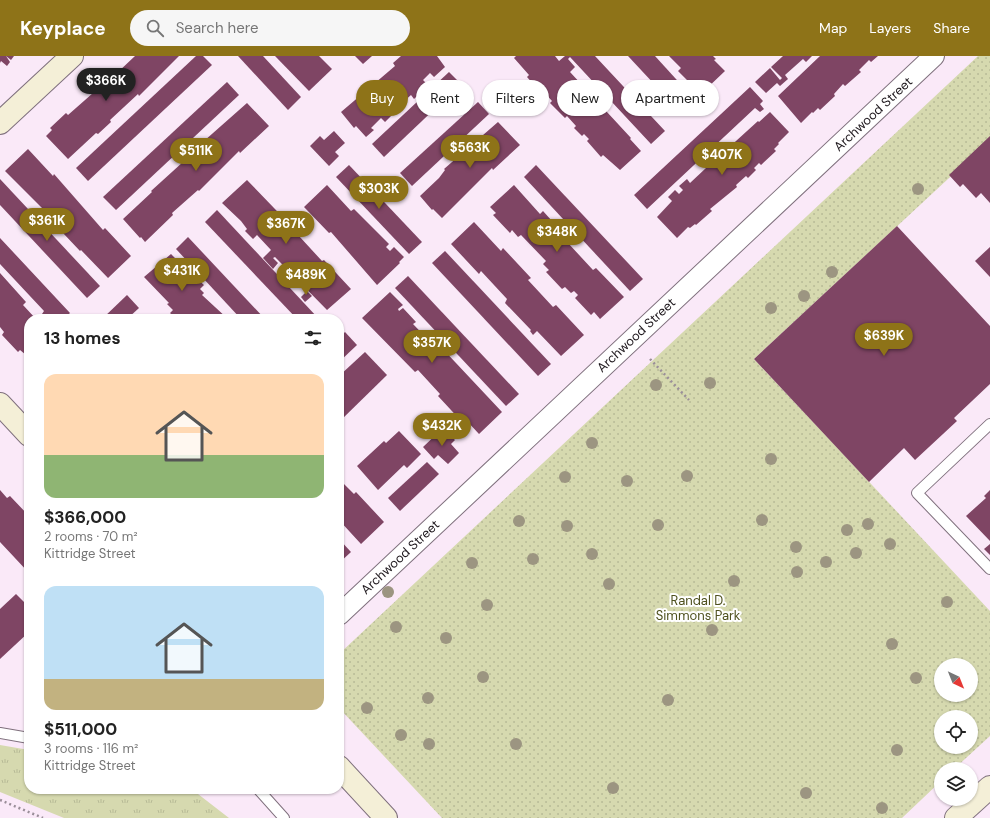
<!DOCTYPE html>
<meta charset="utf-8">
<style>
body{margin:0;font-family:"DM Sans",sans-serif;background:#f6f6f6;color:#222;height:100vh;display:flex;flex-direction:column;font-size:15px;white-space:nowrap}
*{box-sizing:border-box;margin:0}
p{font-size:13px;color:#767676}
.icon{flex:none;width:22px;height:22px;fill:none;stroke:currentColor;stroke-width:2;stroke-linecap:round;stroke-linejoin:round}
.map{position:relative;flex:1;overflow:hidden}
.sheet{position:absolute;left:24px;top:258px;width:320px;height:480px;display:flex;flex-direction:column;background:#fff;border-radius:16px;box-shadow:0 1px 3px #0004}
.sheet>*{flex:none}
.guide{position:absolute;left:356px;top:24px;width:380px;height:36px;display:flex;gap:8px}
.needle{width:26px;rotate:137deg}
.fabs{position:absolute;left:934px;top:602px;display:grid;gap:8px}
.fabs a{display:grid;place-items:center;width:44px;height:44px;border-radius:50%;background:#fff;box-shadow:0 1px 3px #0004;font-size:20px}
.price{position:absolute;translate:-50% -34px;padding:0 9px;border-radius:14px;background:#8e7318;color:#fff;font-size:13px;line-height:26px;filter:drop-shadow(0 1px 2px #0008)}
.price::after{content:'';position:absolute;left:50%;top:24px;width:12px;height:9px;margin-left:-6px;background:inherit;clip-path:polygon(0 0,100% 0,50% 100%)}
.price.selected{background:#222;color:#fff}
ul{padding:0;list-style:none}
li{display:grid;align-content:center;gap:8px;height:212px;padding:0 20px}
li span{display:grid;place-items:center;height:124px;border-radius:12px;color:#555}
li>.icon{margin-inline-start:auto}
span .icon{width:72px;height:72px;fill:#fffc;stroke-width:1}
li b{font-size:17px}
h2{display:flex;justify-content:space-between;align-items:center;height:48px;padding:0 20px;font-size:17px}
.chip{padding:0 14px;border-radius:18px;background:#fff;box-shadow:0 1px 3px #0004;font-size:14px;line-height:36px}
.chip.selected{background:#8e7318;color:#fff}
header{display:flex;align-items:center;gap:24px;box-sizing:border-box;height:56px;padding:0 20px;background:#8e7318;color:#fff}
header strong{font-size:19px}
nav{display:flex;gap:22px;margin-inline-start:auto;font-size:14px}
.search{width:280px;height:36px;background:#f6f6f6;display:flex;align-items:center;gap:10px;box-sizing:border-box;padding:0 14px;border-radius:22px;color:#767676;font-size:15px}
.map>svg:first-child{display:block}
</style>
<header>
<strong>Keyplace</strong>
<div class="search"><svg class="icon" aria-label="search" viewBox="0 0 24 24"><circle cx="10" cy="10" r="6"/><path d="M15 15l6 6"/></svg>Search here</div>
<nav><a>Map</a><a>Layers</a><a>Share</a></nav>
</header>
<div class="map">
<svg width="990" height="762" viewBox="0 0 990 762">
<defs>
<pattern id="grass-tufts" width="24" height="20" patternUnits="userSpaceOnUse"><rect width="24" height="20" fill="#d6d9af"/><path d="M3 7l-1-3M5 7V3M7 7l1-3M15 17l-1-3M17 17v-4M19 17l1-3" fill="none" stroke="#b7ba96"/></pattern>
<pattern id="park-dots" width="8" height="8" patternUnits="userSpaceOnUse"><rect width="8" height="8" fill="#d6d9af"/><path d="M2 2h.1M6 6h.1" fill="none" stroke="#b7ba96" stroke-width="1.8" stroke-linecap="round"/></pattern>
</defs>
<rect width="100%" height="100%" fill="#fae9f8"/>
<polygon fill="url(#grass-tufts)" points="0,689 29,694 29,733 186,733 198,738 229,762 64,762 0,736"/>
<path fill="url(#park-dots)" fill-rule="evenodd" d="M978,0H990V84L754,303L990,555V680L954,713H941V725L902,762H442L339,652V598ZM941,609H971V639H941ZM941,661H971V691H941Z"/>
<g fill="#7f4564">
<polygon points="0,0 14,0 11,4 6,0 10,6 7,10 1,5 0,7"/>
<polygon points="135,0 179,0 139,40 138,38 110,64 111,66 98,78 96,77 68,103 46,80 52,74 50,72 66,57 68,59 93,37 90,34 108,18 111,20 116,15 117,17"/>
<polygon points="196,0 203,0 212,9 88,125 76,112"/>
<polygon points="238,0 263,0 301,41 288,54"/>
<polygon points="275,0 319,0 332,13 309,35"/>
<polygon points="355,0 372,0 363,8"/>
<polygon points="401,0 437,0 445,11 434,21 430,17 423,24 428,29 414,43 411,39 391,57 392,59 385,66 381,62 371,72 374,74 366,81 356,70 354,72 341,56 395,10 393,7"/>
<polygon points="516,0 555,0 559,5 565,0 595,0 665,75 651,88 570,1 568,3 575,11 570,16 631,82 630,83 641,95 620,114 603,99 601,101 587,85 589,83 584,78 582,80 574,72 576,70 567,60 565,62 550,47 552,45 543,35 541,37 527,21 529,19 514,2"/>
<polygon points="628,0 655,0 696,45 682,58"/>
<polygon points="669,0 713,0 716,3 714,4 725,15 704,35 694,24 689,26 678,15 681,12"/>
<polygon points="783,0 812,0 806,6 803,3 785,19 788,23 780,30 777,27 766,37 755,26 770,12 780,24 782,22 771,11"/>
<polygon points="820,0 878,0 871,6 869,4 859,14 861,16 845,30 843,28 834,38 835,40 820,54 818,52 813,57 812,56 801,67 778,40"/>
<polygon points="449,16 461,28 384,101 372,88"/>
<polygon points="227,26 239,39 116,154 103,141"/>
<polygon points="750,31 763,45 760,48 764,53 760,56 755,52 647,153 634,139"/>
<polygon points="478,46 489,58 412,130 400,117"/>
<polygon points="247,47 269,70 240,97 239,95 199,135 198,134 172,157 173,159 145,186 141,181 140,182 123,163 152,136 151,135 205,86 204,85"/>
<polygon points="770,56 789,76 778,87 779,88 774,93 776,95 761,109 759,107 754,112 756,114 748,122 746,120 736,129 737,131 710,153 712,155 696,169 695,168 690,172 688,171 677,182 657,161 672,145 668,141 675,134 679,138 683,134 679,130 687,123 690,127 706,112 702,108 710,101 714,105 758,65 759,66"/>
<polygon points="498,66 520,89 493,114 492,112 442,162 433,153 432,154 420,140 439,122 445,114 444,113"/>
<polygon points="334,75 345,87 335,96 339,100 329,110 310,90 320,80 324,84"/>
<polygon points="990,80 990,147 981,137 976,142 963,128 960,131 949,119"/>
<polygon points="28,93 53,120 54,118 103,174 105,172 131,200 108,222 81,194 80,195 63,177 55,171 47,163 50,160 5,115"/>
<polygon points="349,109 422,186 409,198 336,121"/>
<polygon points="536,109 643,223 630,235 524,121"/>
<polygon points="0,123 100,230 87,242 0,149"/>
<polygon points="247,124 300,179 299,180 322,205 324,204 351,233 327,254 275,201 273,202 278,207 273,213 263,202 271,194 257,179 253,183 245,175 247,173 241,165 222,147"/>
<polygon points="327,129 351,155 354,153 389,188 386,191 390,195 394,191 404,201 399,206 400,207 377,229 331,176 329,177 304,151"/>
<polygon points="514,129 540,158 543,155 570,185 568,187 593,214 596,212 624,241 600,263 594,256 591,259 575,242 578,239 574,235 571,237 565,231 562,233 546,216 549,214 543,208 546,205 521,179 518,181 512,174 510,177 493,159 496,157 490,151"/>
<polygon points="217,154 318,262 317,263 297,263 205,166"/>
<polygon points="474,166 501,195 503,192 531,222 528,224 553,251 556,249 584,279 561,300 537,275 533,279 530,275 531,274 505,247 507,243 481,215 479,218 451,188"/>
<polygon points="897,170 990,270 990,328 954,362 957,365 915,404 904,392 869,426 754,303"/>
<polygon points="188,181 265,263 241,263 176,193"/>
<polygon points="0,182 70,257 64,263 47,263 42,258 44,255 0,208"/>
<polygon points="990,191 990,221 975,205"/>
<polygon points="445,195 551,308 538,320 432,207"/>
<polygon points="171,198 181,208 179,211 192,226 196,222 204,229 200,233 204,237 202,239 228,263 176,263 170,257 173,254 167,248 169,247 144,221"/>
<polygon points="0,217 26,246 23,249 36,263 29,263 29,296 26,299 20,294 18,296 2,279 4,276 0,271"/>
<polygon points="408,220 519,338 506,350 395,232"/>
<polygon points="307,235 312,240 305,246 301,241"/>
<polygon points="390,236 403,249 398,253 399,255 403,252 416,266 413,268 437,293 440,290 502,356 479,378 466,364 463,367 438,340 440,338 418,314 415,316 362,262"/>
<polygon points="127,239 139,252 127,263 102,263"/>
<polygon points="345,276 357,289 339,306 339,282"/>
<polygon points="365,296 387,319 339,366 339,320"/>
<polygon points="443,372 455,384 451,388 459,397 448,408 438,399 434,403 423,391"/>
<polygon points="399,375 421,398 407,412 404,409 378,434 357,410 384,385 386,387"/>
<polygon points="427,406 439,418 400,455 388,442"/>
<polygon points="339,423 354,438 356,436 384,466 361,488 339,464"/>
<polygon points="0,434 7,442 10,440 29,460 29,517 0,486"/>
<polygon points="990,434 990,485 966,460 986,442 984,440"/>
<polygon points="339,483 351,496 339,507"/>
<polygon points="990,488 990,499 984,493"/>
<polygon points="16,538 29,551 29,576 0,603 0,553"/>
<polygon points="29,634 29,645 24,639"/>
</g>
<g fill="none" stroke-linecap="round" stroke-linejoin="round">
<g stroke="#7f707d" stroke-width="12">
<g id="lane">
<polyline points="990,368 917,437 990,513"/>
<polyline points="0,677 29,682"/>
<polyline points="258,733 284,762"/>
</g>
</g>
<g stroke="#7f707d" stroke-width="22">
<polyline id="street" points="339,559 934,0"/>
</g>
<g stroke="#7f707d" stroke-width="24">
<g id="secondary">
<polyline points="0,67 72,0"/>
<polyline points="0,348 29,379"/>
<polyline points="339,711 386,762"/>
<polyline points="956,762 990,731"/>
</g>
</g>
<g stroke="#9a8e99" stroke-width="2.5" stroke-dasharray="2 3" stroke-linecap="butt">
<polyline points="650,303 689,344"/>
<polyline points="0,744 43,762"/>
</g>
<use href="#lane" stroke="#fff" stroke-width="10"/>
<use href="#street" stroke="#fff" stroke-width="20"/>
<use href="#secondary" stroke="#f4efd7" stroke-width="22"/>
</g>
<g fill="#9c9581">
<circle cx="918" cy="133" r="6"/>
<circle cx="832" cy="216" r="6"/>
<circle cx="804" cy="240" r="6"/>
<circle cx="771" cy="252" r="6"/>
<circle cx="710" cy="327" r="6"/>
<circle cx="656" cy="329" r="6"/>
<circle cx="592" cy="387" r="6"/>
<circle cx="771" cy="403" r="6"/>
<circle cx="687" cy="420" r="6"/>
<circle cx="565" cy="421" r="6"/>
<circle cx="627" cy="425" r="6"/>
<circle cx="762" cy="464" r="6"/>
<circle cx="519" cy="465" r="6"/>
<circle cx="868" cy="468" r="6"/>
<circle cx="658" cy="469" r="6"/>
<circle cx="567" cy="470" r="6"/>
<circle cx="847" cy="474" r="6"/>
<circle cx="890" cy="488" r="6"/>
<circle cx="796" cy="491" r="6"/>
<circle cx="856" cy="497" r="6"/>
<circle cx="592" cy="498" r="6"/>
<circle cx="533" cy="503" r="6"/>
<circle cx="826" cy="506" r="6"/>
<circle cx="472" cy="507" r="6"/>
<circle cx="797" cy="516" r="6"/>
<circle cx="734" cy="525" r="6"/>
<circle cx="609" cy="528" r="6"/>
<circle cx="388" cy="536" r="6"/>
<circle cx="947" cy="546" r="6"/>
<circle cx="487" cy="549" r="6"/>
<circle cx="396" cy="571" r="6"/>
<circle cx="712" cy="574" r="6"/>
<circle cx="446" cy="582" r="6"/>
<circle cx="892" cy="588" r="6"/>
<circle cx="483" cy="621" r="6"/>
<circle cx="916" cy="622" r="6"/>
<circle cx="428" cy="642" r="6"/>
<circle cx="668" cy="644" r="6"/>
<circle cx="367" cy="652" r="6"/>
<circle cx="401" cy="679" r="6"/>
<circle cx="429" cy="688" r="6"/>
<circle cx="516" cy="688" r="6"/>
<circle cx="897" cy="694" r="6"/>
<circle cx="613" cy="732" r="6"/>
<circle cx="806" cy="737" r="6"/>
<circle cx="882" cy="752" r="6"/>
</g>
<g text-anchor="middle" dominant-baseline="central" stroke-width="4" stroke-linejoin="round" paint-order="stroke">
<g font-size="13" fill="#1d171c" stroke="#fff">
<text transform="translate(873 58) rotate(-43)">Archwood Street</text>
<text transform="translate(636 279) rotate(-43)">Archwood Street</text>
<text transform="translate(400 501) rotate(-43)">Archwood Street</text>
</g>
<g font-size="13" fill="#4f511f" stroke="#fff">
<text x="698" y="544">Randal D.<tspan x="698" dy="15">Simmons Park</tspan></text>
</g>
</g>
</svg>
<div class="fabs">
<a><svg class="needle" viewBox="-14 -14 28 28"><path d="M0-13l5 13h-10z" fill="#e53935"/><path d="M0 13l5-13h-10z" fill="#767676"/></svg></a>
<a><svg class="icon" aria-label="locate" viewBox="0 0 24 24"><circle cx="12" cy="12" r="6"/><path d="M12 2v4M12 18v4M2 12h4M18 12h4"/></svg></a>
<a><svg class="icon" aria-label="layers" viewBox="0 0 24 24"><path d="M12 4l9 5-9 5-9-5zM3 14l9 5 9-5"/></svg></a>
</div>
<b class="price selected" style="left:106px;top:46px">$366K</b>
<b class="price" style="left:470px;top:113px">$563K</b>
<b class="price" style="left:196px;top:116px">$511K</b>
<b class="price" style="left:722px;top:120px">$407K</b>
<b class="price" style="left:379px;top:154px">$303K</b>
<b class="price" style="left:47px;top:186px">$361K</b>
<b class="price" style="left:286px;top:189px">$367K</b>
<b class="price" style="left:557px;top:197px">$348K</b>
<b class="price" style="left:182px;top:236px">$431K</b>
<b class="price" style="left:306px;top:240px">$489K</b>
<b class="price" style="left:884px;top:301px">$639K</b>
<b class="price" style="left:432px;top:308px">$357K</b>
<b class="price" style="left:442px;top:391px">$432K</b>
<div class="guide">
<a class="chip selected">Buy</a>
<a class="chip">Rent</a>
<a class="chip">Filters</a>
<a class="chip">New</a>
<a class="chip">Apartment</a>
</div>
<section class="sheet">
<h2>13 homes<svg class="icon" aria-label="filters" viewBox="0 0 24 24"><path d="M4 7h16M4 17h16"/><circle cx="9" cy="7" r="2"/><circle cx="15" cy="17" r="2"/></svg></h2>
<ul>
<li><span style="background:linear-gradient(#ffd9b3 65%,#8fb573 0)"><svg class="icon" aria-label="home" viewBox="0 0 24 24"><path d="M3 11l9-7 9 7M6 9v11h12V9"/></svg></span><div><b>$366,000</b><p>2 rooms · 70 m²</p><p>Kittridge Street</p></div></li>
<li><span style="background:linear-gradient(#bfe0f5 75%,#c2b280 0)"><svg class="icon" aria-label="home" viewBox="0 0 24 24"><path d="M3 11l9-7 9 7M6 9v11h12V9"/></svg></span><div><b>$511,000</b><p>3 rooms · 116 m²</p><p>Kittridge Street</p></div></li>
</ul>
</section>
</div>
